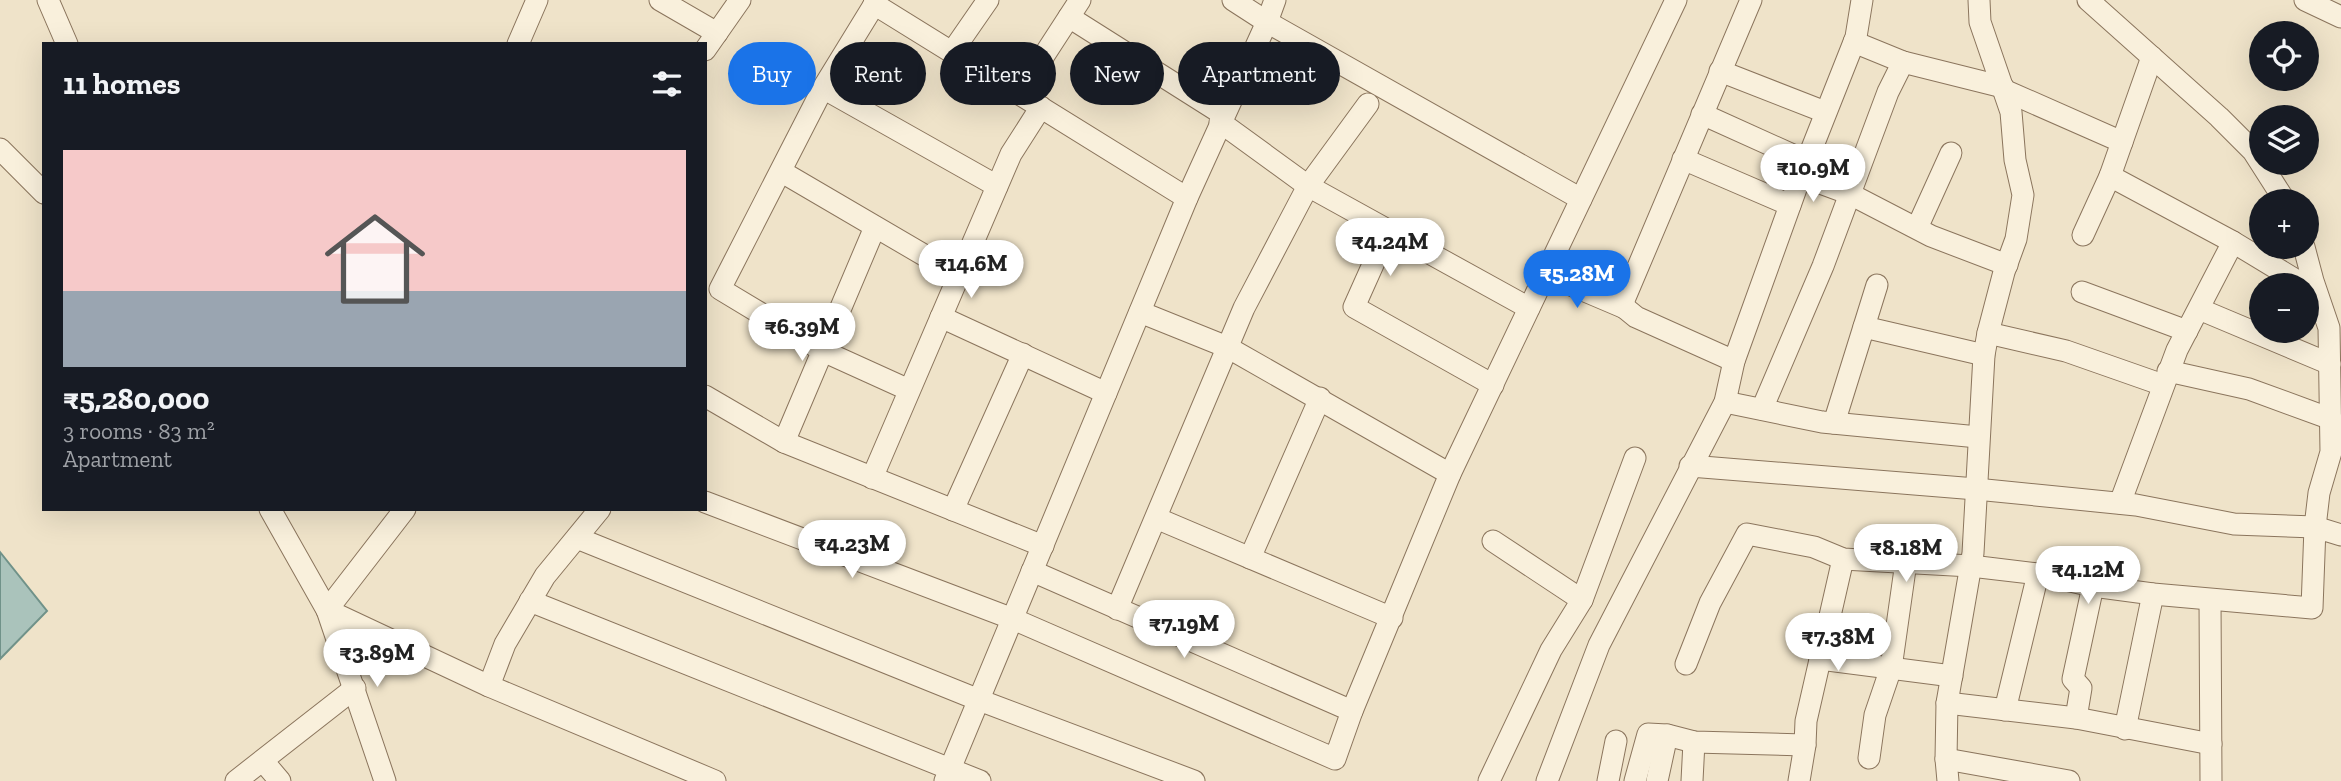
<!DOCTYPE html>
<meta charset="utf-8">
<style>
body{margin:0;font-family:"Zilla Slab",serif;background:#242831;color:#f1f3f6;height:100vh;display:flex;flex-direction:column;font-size:26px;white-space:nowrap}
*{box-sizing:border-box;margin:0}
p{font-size:23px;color:#9ea1a6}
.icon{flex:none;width:38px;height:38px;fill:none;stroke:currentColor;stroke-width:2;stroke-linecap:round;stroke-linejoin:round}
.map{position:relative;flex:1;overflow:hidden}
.side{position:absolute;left:42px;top:42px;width:665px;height:469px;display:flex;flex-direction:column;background:#171b24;border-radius:0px;box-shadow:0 7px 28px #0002}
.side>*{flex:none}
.hud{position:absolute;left:728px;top:42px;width:665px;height:63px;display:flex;gap:14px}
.controls{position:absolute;left:2249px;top:21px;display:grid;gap:14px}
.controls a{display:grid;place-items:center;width:70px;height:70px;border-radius:50%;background:#171b24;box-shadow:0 7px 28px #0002;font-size:35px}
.price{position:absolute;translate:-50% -60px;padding:0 16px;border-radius:24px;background:#fff;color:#222;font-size:23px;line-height:46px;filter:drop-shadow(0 2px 4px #0008)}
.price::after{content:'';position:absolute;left:50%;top:42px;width:21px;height:16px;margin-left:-10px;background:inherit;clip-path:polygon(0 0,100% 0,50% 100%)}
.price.current{background:#1a73e8;color:#fff}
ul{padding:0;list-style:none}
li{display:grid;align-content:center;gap:14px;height:371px;padding:0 21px}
li span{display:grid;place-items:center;height:217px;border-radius:0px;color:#555}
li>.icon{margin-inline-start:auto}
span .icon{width:126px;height:126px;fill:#fffc;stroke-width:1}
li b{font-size:30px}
h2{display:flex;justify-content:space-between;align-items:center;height:84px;padding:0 21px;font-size:30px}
.pill{padding:0 24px;border-radius:32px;background:#171b24;box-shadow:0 7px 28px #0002;font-size:24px;line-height:63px}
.pill.current{background:#1a73e8;color:#fff}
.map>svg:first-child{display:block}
</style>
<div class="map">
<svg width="2341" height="781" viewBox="0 0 2341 781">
<rect width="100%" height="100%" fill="#efe3c9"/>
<polygon fill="#aac3bb" stroke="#709289" stroke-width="2" points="0,552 47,611 0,659"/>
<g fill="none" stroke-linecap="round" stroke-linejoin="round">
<g stroke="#8b755d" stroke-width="23">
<g id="minor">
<polyline points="48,0 67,44"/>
<polyline points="660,0 717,33"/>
<polyline points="877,0 823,88 720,289 823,351 909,390"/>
<polyline points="1233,0 1267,22 1581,199"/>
<polyline points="2088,0 2219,117 2253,151 2285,201"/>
<polyline points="2305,0 2341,17"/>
<polyline points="874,4 1187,198"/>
<polyline points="1069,17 1224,115"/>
<polyline points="1854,42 1903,62 2003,87"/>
<polyline points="518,44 537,0"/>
<polyline points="705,50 740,0"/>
<polyline points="952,52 988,0"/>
<polyline points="1720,71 1825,112"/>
<polyline points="823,88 997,186"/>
<polyline points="2004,90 2122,142"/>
<polyline points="1019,94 1080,0"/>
<polyline points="1702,114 1806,161"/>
<polyline points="1220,122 1308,186 1529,308"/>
<polyline points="0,149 44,193"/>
<polyline points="1683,159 1790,205"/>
<polyline points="782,172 958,275"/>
<polyline points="1801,176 1850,194 1931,236 2007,265"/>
<polyline points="2110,176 2233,242 2304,285"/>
<polyline points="1917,228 1951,153"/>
<polyline points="1388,231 1354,307 1493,385"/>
<polyline points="2083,235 2110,176 2152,57"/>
<polyline points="1545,274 1625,308"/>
<polyline points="2082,292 2187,331"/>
<polyline points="2199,309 2330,364"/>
<polyline points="1140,312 1227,347 1450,474"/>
<polyline points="941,317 1106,393"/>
<polyline points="1864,327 1984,355"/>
<polyline points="1988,333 2066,351 2163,385"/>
<polyline points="1734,361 1636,317 1625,308 1624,300 1751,0"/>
<polyline points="2168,371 2249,389 2331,419"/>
<polyline points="705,396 784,442 1043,546"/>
<polyline points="1725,402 1822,422 1978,437"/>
<polyline points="1762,409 1823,266 1888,92 1903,62"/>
<polyline points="1834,423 1877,285"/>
<polyline points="784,442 875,227"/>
<polyline points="1690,466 1976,489 2136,505 2234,524 2315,527 2319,493 2331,452 2329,328 2313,281 2304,247"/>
<polyline points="872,478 1011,154 1041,107"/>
<polyline points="705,502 1013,619 1335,759 1352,711 1450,474 1676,0"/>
<polyline points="2120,503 2177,350 2233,242"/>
<polyline points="270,509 327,610 385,781"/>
<polyline points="953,510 1023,354"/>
<polyline points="1156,518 1392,618"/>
<polyline points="577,538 979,700 1194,781"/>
<polyline points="1493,541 1582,600"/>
<polyline points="1250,558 1320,398"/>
<polyline points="1032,571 1352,711"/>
<polyline points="2210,600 2211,781"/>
<polyline points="530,601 980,781"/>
<polyline points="1117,609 1244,308 1308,186 1368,104"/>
<polyline points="327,610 489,686 715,781"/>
<polyline points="327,610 405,509"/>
<polyline points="1820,659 1952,676"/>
<polyline points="1686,664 1710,603 1747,534 1814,547 1843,559 1971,566 2038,574 2093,586 2153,594 2312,608 2315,527 2341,535"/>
<polyline points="489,686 505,644 545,576 600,509"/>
<polyline points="1947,703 2076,718 2211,744"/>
<polyline points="2005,710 2038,574"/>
<polyline points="2076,718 2081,688 2073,679 2093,586"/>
<polyline points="2125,729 2153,594"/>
<polyline points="1869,758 1875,715 1891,668 1906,562"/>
<polyline points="1946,759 2069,781"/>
<polyline points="263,761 280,781"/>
<polyline points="236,781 355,688"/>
<polyline points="945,781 1187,198 1267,22 1275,0"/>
<polyline points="1489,781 1551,650 1582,600 1635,458"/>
<polyline points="1547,781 1599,645 1725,402 1734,361 1797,186 1856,37 1862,0"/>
<polyline points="1608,781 1616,741"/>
<polyline points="1635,781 1648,734 1667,735 1694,742 1805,745"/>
<polyline points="1657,781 1667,735"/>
<polyline points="1692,781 1694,742"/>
<polyline points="1799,781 1805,745 1806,721 1843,559"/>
<polyline points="1948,781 1946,759 1947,703 1973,553 1984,355 1988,333 2004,272 2016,239 2023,195 2015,160 2011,112 1980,22 1979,0"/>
</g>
</g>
<use href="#minor" stroke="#f9f0dc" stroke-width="21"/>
</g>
</svg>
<div class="controls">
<a><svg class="icon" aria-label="locate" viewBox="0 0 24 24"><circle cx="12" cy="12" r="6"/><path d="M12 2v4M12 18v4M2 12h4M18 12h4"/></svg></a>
<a><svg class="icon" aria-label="layers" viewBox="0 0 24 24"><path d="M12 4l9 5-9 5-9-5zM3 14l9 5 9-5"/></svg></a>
<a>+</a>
<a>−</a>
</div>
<b class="price" style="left:1813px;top:204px">₹10.9M</b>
<b class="price" style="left:1390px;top:278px">₹4.24M</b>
<b class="price" style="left:971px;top:300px">₹14.6M</b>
<b class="price current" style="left:1577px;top:310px">₹5.28M</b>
<b class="price" style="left:802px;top:363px">₹6.39M</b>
<b class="price" style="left:852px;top:580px">₹4.23M</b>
<b class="price" style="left:1906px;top:584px">₹8.18M</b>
<b class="price" style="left:2088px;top:606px">₹4.12M</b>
<b class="price" style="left:1184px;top:660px">₹7.19M</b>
<b class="price" style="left:1838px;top:673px">₹7.38M</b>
<b class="price" style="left:377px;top:689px">₹3.89M</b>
<div class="hud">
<a class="pill current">Buy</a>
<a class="pill">Rent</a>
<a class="pill">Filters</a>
<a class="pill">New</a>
<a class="pill">Apartment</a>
</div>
<section class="side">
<h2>11 homes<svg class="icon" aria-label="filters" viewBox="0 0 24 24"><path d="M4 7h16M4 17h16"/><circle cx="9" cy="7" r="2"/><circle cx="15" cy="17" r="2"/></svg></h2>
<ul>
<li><span style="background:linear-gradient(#f6c9c9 65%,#9aa5b1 0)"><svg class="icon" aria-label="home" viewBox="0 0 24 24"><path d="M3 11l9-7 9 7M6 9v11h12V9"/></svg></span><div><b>₹5,280,000</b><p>3 rooms · 83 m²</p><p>Apartment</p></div></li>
</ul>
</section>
</div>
